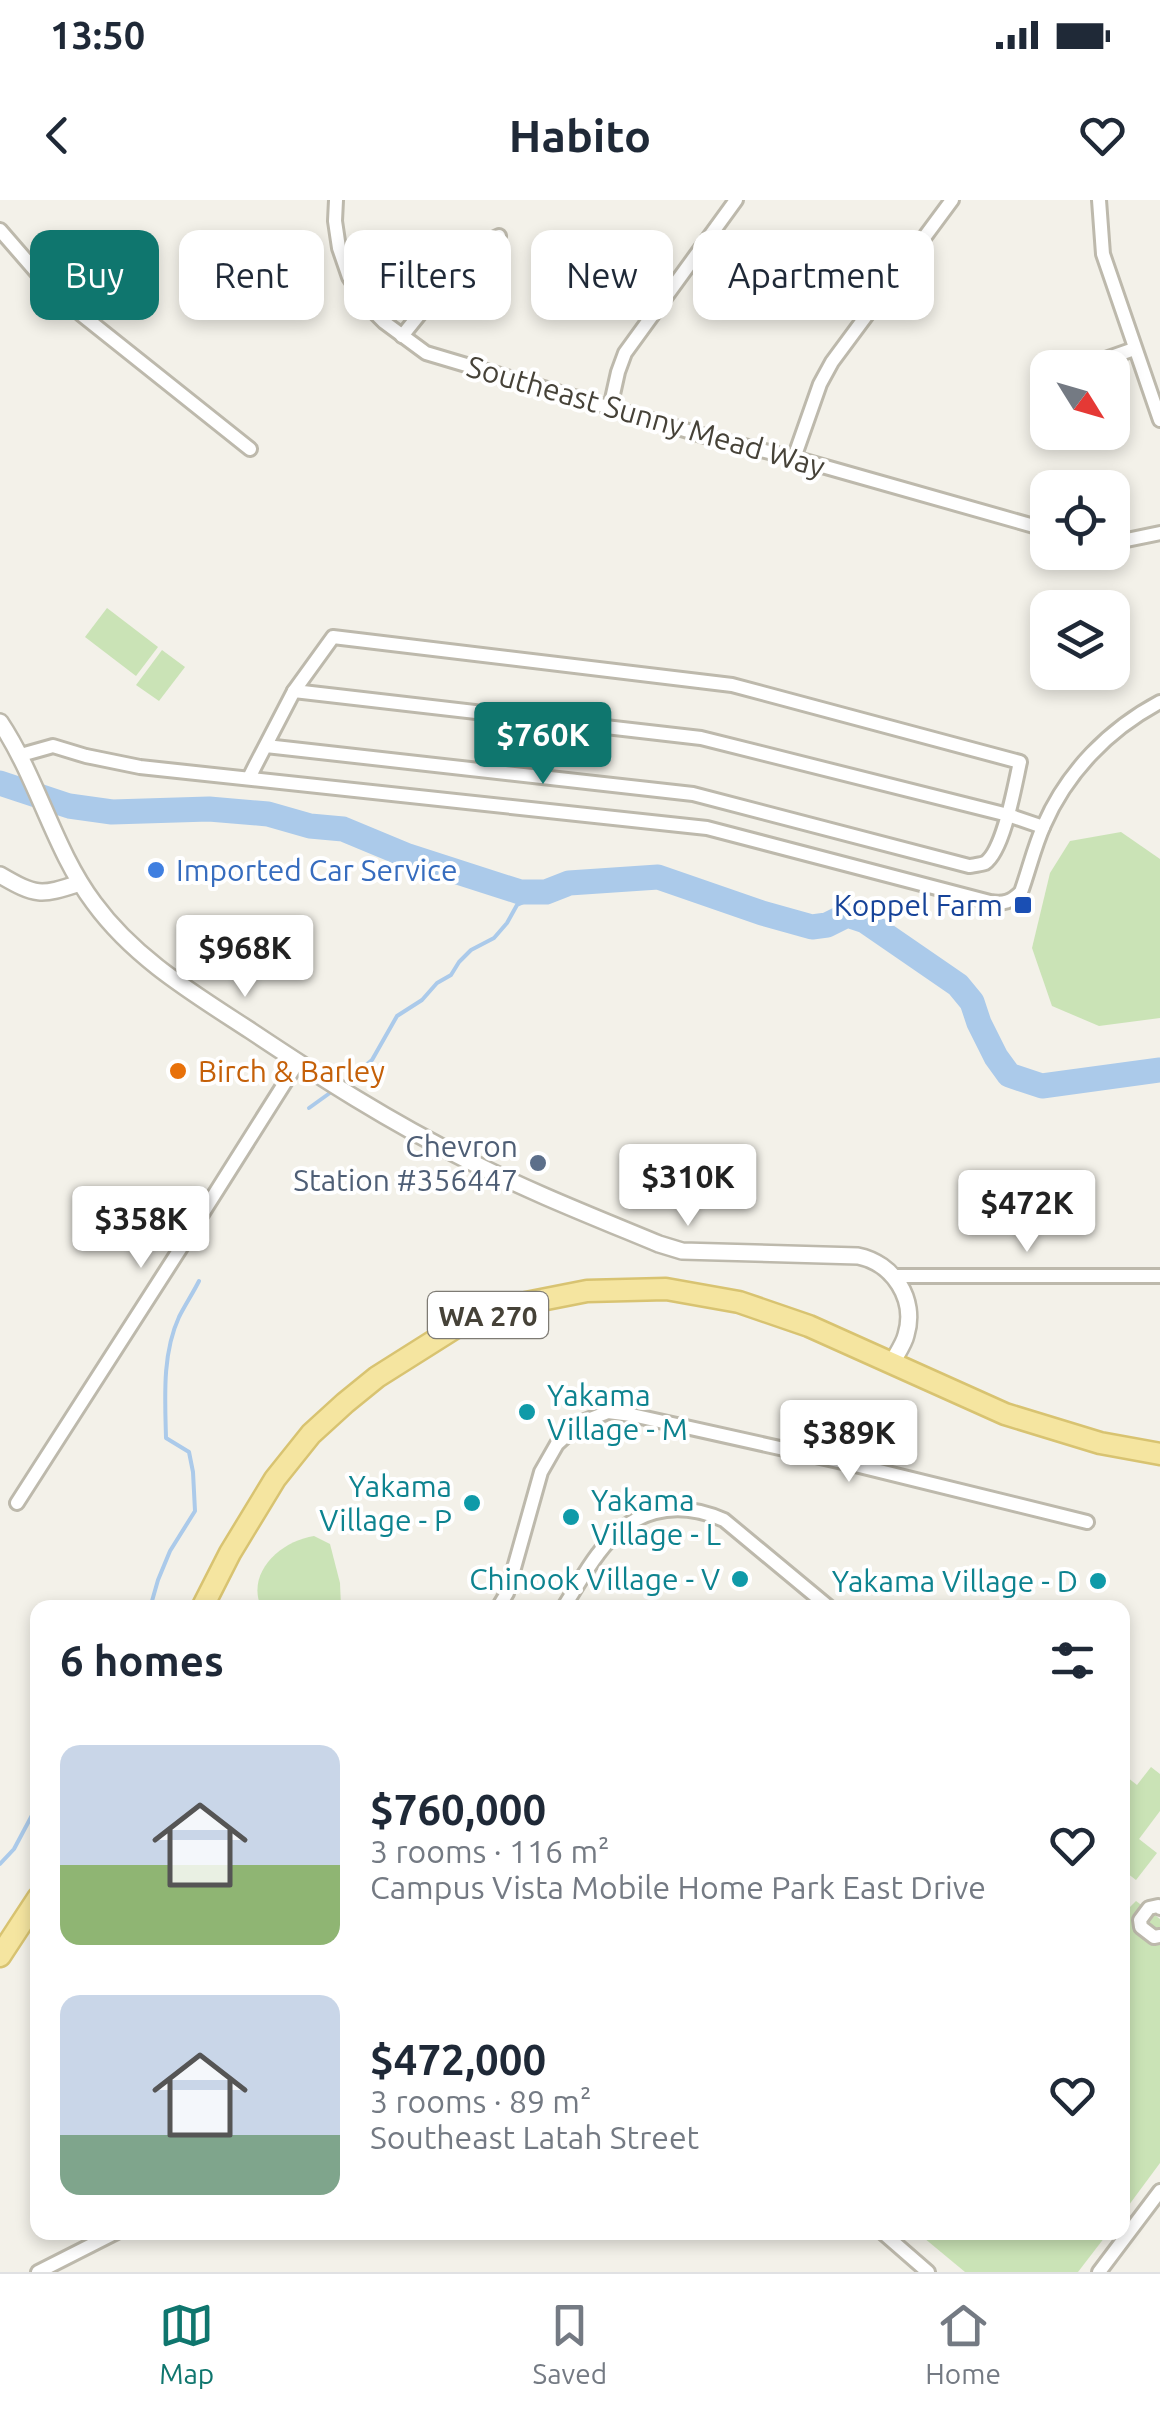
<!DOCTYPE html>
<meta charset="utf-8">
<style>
body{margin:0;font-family:Ubuntu,sans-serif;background:#f6f6f7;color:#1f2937;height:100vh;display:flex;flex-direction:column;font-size:38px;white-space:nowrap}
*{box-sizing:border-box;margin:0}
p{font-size:32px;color:#747a83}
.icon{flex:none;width:55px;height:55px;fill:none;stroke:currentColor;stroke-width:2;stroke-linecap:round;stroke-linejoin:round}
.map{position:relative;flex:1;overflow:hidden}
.panel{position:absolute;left:30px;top:1400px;width:1100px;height:640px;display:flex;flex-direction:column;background:#fff;border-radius:20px;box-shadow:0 5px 15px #0003}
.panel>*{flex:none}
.guide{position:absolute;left:30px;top:30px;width:1100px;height:90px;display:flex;gap:20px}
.needle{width:65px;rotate:127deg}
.controls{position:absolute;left:1030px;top:150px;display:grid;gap:20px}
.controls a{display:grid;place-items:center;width:100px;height:100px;border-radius:20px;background:#fff;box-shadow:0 5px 15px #0003;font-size:50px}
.price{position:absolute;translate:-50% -85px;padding:0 22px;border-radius:10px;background:#fff;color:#222;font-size:32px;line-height:65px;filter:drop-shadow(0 2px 5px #0008)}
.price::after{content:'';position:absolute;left:50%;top:60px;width:30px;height:22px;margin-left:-15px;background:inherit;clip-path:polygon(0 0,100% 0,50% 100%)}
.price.active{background:#0f766e;color:#fff}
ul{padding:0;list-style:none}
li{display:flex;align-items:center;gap:30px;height:250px;padding:0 30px}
li span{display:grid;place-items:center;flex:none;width:280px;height:200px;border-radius:20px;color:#555}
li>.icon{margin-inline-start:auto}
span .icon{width:120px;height:120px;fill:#fffc;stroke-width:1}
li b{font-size:42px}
h2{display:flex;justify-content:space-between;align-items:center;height:120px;padding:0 30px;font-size:42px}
.tag{padding:0 35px;border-radius:20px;background:#fff;box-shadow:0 5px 15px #0003;font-size:35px;line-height:90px}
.tag.active{background:#0f766e;color:#fff}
.status{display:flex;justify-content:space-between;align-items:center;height:70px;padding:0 50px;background:#fff;direction:ltr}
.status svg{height:28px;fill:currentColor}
header{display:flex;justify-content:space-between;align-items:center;height:130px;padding:0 30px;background:#fff;font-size:45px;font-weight:700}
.tabs{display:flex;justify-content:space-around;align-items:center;height:140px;border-top:2px solid #e0e1e3;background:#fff;font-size:28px;color:#747a83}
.tabs a{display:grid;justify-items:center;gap:5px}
.tabs .active{color:#0f766e}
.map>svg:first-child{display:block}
</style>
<div class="status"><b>13:50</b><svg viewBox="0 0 49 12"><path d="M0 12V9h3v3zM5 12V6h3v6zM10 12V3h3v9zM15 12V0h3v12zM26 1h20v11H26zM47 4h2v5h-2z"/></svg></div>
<header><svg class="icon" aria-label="back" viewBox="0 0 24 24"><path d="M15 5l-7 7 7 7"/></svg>Habito<svg class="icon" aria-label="heart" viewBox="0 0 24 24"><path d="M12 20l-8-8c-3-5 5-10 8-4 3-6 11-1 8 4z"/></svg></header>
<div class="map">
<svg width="1160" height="2072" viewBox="0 0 1160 2072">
<rect width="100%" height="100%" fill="#f3f1e9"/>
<g fill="#cae3b6">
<polygon points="107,408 158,447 136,476 85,437"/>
<polygon points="162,450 185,467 159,501 136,485"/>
<polygon points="1121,632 1160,659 1160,818 1099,826 1052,806 1032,748 1050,673 1070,641"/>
<path d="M314,1336L330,1344L340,1383L341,1407H261C246,1372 281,1341 314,1336Z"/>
<polygon points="1151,1567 1160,1574 1160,1611 1139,1639 1157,1653 1136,1680 1123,1670 1123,1574 1137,1585"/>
<polygon points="1136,1701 1160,1719 1160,1963 1123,2013 1122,1715"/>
<polygon points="918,2033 1108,2033 1078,2072 965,2072"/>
</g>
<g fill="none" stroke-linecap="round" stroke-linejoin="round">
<g stroke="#abcaea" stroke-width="4">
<polyline points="341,885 372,860 397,816 422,800 437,783 451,775 459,762 471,750 494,738 507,723 517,705 546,692"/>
<polyline points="309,908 334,890"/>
<path d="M150,1408L158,1380L170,1351L195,1311L193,1272L189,1252L166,1238C165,1198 162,1154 179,1117C185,1105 193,1093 199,1081"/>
<polyline points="0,1664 14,1649 38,1604"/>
</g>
<polyline stroke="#abcaea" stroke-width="25" points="0,583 69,606 112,612 209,609 268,614 310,626 343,629 408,656 520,692 546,692 569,683 658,677 762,713 812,727 827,725 847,715 865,721 958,785 972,802 979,823 996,857 1009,875 1042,886 1160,870"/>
<g stroke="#bdb9ac" stroke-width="18">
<g id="minor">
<polyline points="336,0 335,21 339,48 349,77 368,106 384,122 426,153 715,239 794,258 1048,330"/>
<polyline points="1099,0 1103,54 1160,220"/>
<polyline points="0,30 46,83 82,115 250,249"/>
<polyline points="402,136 472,49 499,36"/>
<polyline points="1063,166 1074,168"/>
<polyline points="1080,168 1134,149"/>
<polyline points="610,208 618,172 625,153 736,0"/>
<polyline points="794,258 820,184 832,162 952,0"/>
<polyline points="1112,343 1160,333"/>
<polyline points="294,491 701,538 1008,615 1043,627"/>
<path d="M21,555L53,546L86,556L140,567L707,628L990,702C1004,704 1011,702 1021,692C1029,670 1034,647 1044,625C1067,572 1109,529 1160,502"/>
<path d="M249,578L255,566L294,491L333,437L732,485L1020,562C1015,584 1004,650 985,663C982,664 971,666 969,666L693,594L266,546"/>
<polyline points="895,1076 1160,1076"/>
<polyline points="17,1303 180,1049 298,862"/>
<polyline points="498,1408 507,1393 541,1272 557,1244 580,1223 608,1212 632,1215 847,1263 1087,1322"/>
<path d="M563,1408C575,1390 585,1371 598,1354C630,1310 675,1298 724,1320L830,1408"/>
<polyline points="1160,1708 1158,1706 1149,1708 1140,1720 1141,1727 1154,1737 1160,1736"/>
<polyline points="882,2032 928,2072"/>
<polyline points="38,2072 117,2032"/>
<polyline points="1099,2072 1160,1991"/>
</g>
</g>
<g stroke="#bdb9ac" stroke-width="20">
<g id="tertiary">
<path d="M0,522C38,579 54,650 94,703C135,759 193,793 251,831C320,877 390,922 465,959C528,991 594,1017 659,1044L682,1051L858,1056C893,1063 917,1099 906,1135C904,1144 896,1155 892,1163"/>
<path d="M0,675C36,696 40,696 80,683"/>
</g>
</g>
<g stroke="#d8c371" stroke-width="25">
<g id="primary">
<polyline points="202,1408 230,1353 275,1279 311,1234 345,1203 377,1177 461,1124 526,1103 587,1091 666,1089 739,1102 809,1126 1005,1214 1100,1243 1160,1254"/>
<polyline points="0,1756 38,1698"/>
</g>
</g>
<use href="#minor" stroke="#fff" stroke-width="12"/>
<use href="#tertiary" stroke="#fff" stroke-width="15"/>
<use href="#primary" stroke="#f5e5a0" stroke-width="20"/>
</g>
<circle fill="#3f7fe0" stroke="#fff" stroke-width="4" cx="156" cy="670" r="10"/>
<rect fill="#1a4fb4" stroke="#fff" stroke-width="4" x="1013" y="695" width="20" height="20" rx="5"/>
<circle fill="#e8710a" stroke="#fff" stroke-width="4" cx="178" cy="871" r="10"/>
<circle fill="#5c6f8a" stroke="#fff" stroke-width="4" cx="538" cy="963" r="10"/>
<g fill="#0f9aa8" stroke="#fff" stroke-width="4">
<circle cx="527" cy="1212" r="10"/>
<circle cx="472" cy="1303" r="10"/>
<circle cx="571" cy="1317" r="10"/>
<circle cx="740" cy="1379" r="10"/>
<circle cx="1098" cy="1381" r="10"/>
</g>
<g text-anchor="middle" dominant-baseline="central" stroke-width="8" stroke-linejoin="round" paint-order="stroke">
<rect fill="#fff" stroke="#7e7b74" stroke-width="2.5" x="428" y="1092" width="120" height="46" rx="8"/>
<g font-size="28" font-weight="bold" fill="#464238">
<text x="488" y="1115">WA 270</text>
</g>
<g font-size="30" fill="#464238" stroke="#fff">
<text transform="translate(646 216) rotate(16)">Southeast Sunny Mead Way</text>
</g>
<g font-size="30" fill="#366cbe" stroke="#fff" text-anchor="start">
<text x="176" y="670">Imported Car Service</text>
</g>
<g font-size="30" fill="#164399" stroke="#fff" text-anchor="end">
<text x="1003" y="705">Koppel Farm</text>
</g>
<g font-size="30" fill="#c56008" stroke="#fff" text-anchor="start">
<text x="198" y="871">Birch &amp; Barley</text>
</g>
<g font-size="30" fill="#4e5e75" stroke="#fff" text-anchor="end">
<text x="518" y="946">Chevron<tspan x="518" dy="34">Station #356447</tspan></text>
</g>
<g font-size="30" fill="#0d838f" stroke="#fff" text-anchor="end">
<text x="547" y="1195" text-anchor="start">Yakama<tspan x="547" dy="34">Village - M</tspan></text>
<text x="452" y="1286">Yakama<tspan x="452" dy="34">Village - P</tspan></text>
<text x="591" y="1300" text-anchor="start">Yakama<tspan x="591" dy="34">Village - L</tspan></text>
<text x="720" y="1379">Chinook Village - V</text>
<text x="1078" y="1381">Yakama Village - D</text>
</g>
</g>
</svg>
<div class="controls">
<a><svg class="needle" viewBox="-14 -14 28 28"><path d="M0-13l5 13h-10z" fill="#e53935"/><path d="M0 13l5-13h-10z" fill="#747a83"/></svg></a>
<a><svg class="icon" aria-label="locate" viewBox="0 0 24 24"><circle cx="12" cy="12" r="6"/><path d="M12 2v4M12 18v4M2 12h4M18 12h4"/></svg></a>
<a><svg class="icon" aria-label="layers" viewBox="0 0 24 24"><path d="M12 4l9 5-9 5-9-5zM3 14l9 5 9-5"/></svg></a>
</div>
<b class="price active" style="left:543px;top:587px">$760K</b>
<b class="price" style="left:245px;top:800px">$968K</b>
<b class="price" style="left:688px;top:1029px">$310K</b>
<b class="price" style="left:1027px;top:1055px">$472K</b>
<b class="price" style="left:141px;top:1071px">$358K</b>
<b class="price" style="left:849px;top:1285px">$389K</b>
<div class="guide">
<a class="tag active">Buy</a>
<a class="tag">Rent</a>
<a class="tag">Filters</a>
<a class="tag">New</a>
<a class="tag">Apartment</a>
</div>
<section class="panel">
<h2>6 homes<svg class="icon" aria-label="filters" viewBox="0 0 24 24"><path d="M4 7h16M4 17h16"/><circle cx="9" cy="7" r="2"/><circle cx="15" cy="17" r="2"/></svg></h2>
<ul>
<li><span style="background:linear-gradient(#c9d6e8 60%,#8fb573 0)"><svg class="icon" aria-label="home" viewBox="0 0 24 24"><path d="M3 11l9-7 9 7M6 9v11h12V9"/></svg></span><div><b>$760,000</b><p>3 rooms · 116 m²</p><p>Campus Vista Mobile Home Park East Drive</p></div><svg class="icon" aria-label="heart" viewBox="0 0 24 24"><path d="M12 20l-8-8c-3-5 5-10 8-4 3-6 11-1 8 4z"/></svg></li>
<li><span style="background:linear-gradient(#c9d6e8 70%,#7fa58c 0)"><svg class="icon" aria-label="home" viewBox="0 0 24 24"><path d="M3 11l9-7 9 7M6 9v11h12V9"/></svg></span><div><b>$472,000</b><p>3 rooms · 89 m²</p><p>Southeast Latah Street</p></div><svg class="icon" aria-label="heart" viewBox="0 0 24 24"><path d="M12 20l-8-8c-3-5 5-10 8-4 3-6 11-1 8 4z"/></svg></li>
</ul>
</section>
</div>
<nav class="tabs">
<a class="active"><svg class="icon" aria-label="map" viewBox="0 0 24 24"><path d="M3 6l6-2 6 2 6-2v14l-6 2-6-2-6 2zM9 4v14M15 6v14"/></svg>Map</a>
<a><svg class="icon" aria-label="saved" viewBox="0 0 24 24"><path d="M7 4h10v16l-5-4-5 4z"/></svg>Saved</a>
<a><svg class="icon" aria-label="home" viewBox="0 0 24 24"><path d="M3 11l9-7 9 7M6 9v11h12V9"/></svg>Home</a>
</nav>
